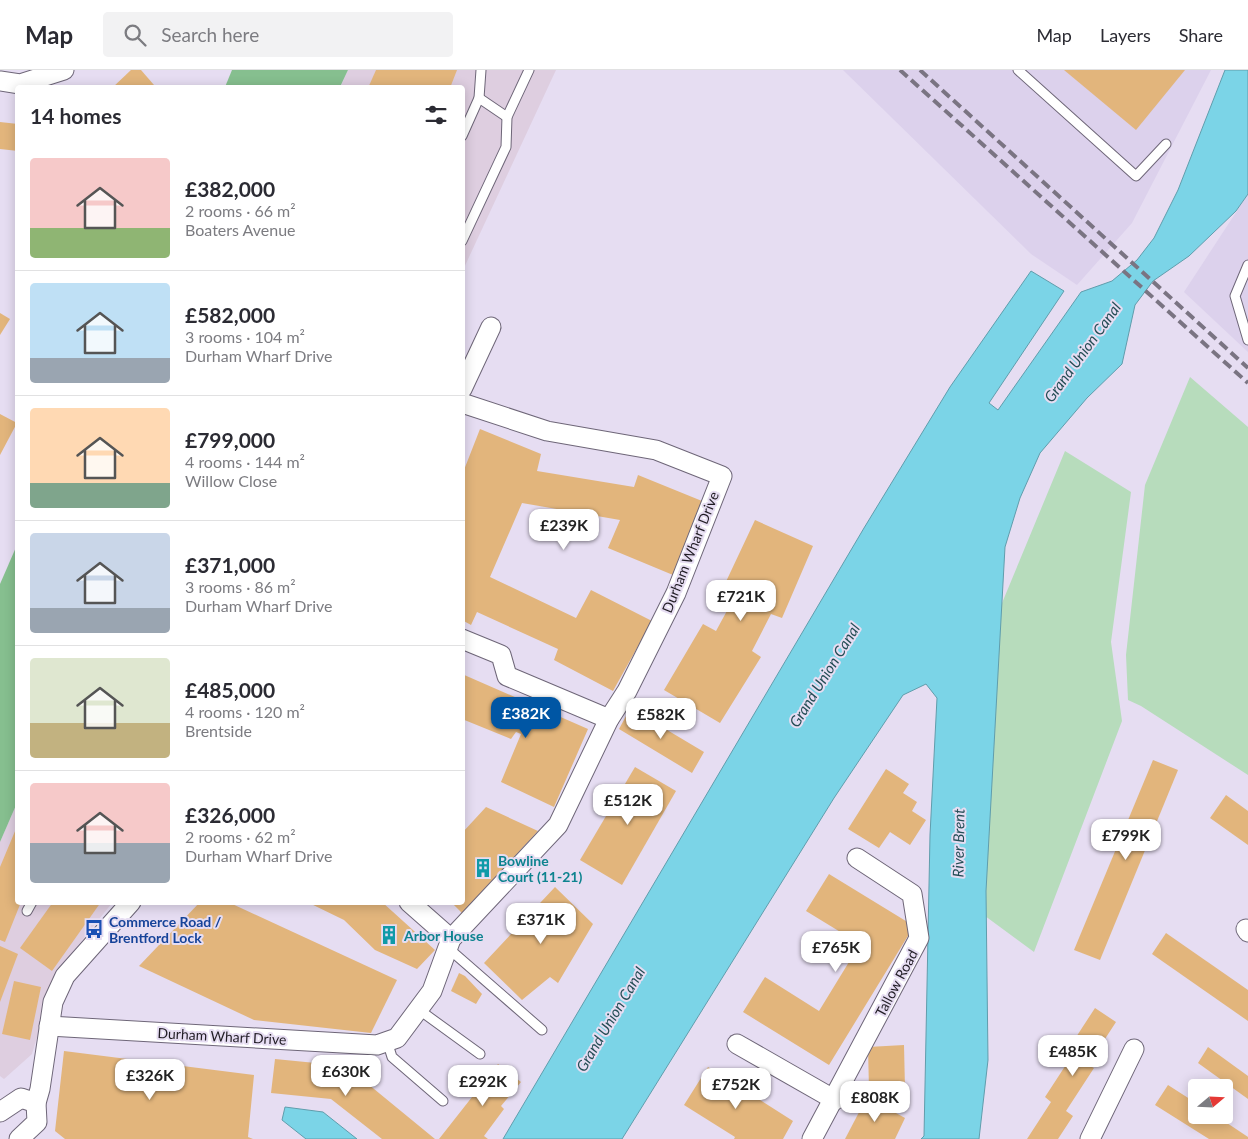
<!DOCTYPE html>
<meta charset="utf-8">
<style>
body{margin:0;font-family:Lato,sans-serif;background:#f2f2f3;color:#2b2b33;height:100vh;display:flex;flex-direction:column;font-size:19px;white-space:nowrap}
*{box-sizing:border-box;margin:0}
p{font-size:16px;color:#7c7c81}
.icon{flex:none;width:28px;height:28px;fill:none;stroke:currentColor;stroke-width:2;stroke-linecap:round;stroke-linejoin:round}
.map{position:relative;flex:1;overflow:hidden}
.details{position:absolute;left:15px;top:15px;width:450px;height:820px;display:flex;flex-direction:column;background:#fff;border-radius:5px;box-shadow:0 2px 12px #0003}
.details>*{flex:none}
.needle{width:32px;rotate:71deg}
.tools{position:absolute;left:1188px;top:1009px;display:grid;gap:10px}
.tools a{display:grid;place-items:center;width:45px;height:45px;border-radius:5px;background:#fff;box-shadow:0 2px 12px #0003;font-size:25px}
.price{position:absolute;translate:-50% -42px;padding:0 11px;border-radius:10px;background:#fff;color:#222;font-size:16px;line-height:32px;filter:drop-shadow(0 1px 2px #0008)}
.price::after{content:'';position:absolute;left:50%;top:30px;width:15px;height:11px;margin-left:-8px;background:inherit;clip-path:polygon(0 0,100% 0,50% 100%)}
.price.current{background:#0056a4;color:#fff}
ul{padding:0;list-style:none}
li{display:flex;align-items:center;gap:15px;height:125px;padding:0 15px}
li+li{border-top:1px solid #e1e1e2}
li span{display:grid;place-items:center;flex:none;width:140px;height:100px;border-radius:5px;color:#555}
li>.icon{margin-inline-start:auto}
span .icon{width:60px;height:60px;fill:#fffc;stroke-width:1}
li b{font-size:21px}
h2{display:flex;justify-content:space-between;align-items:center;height:60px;padding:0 15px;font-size:21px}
header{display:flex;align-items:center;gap:30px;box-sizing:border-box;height:70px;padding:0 25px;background:#fff;border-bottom:1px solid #e1e1e2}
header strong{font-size:24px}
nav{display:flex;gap:28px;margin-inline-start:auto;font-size:18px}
.search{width:350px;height:45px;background:#f2f2f3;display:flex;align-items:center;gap:12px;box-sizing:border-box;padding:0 18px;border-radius:5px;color:#7c7c81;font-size:19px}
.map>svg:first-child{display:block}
</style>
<header>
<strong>Map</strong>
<div class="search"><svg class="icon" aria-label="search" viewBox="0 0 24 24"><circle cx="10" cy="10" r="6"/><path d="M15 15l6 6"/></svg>Search here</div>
<nav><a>Map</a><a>Layers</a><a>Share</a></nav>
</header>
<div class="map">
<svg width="1248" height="1069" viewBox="0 0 1248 1069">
<rect width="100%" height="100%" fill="#e6ddf2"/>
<g fill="#dcd1ec">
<polygon points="843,0 1211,0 1132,153 1077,215 1031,184"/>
<polygon points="1248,124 1248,282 1184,222"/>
</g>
<g fill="#decee0">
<polygon points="348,0 556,0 463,200 462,18 340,18"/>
<polygon points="17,733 18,832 112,833 56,903 32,984 4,1009 0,1006 0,772"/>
</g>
<g fill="#b7dcbc">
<polygon points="1190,307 1248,357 1248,705 1141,636 1128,630 1126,585 1145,415"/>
<polygon points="1065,381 1131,422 1111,572 1122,651 1034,882 981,843 990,562"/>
</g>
<g fill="#86bf8f">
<polygon points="232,0 348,0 340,17 225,17"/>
<polygon points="17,475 17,733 0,772 0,514"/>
</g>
<g fill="#7bd4e7" stroke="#609dac">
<polygon points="1225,0 1248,0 1248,124 1236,141 1189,186 1153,211 1135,235 1122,294 1087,328 1040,383 1020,428 1005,477 986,821 988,990 979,1069 921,1069 924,1066 930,765 937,628 926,614 903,625 834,728 622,1069 503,1069 864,458 950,317 1031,201 1064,221 989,333 998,340 1081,222 1112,211 1137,190 1154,168 1178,120"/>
<polygon points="285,1037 323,1042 357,1069 306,1069 282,1050"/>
</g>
<g fill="#e2b57c">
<polygon points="131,0 141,0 154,15 151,18 112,18"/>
<polygon points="376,0 457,0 450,18 368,18"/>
<polygon points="1064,0 1185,0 1136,60"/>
<polygon points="0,52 18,54 18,81 0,79"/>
<polygon points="0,243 10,249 0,265"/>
<polygon points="0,344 17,353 0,385"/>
<polygon points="480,359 541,384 537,401 634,417 638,405 702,431 673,505 608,478 620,450 522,433 490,507 576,548 591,520 652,551 613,621 554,590 558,579 477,542 471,555 462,550 462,405"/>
<polygon points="755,450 813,476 782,548 771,544 752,581 761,587 720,653 664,620 703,554 716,561 735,526 723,518"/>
<polygon points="462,604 588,659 554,737 501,712 521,664 516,662 511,669 462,649"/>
<polygon points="632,635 644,642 642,645 704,682 692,703 619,659"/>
<polygon points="1153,690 1178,700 1100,890 1074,880"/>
<polygon points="635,697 676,721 622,815 580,790"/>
<polygon points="886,699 909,714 903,723 917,732 912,741 926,750 910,775 890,762 879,778 848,759"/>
<polygon points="1226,725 1248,741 1248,775 1210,748"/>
<polygon points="486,737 538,761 462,843 451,832 462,832 462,763"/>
<polygon points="18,754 18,832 21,832 5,872 0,870 0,797"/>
<polygon points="829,804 914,856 829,995 743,942 765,907 819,941 860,874 806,841"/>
<polygon points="555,817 593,854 558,913 550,907 522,930 484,893"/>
<polygon points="53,832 101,832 52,901 20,878"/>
<polygon points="200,832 228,832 397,910 371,963 254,950 139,896"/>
<polygon points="307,832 382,832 435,880 417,899 375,880 344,850"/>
<polygon points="1166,863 1248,920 1248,951 1152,884"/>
<polygon points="0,876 18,884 0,932"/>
<polygon points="459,903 465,906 482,924 476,934 451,921"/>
<polygon points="14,911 41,917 30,970 2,964"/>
<polygon points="1095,938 1116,952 1088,995 1094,998 1066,1041 1073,1046 1058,1069 1027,1069 1051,1032 1045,1027 1073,984 1067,981"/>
<polygon points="904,975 905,1019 869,1020 868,977"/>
<polygon points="1208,977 1248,1006 1248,1029 1198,993"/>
<polygon points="64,981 254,1005 248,1067 253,1069 65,1069 55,1061"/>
<polygon points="275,989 346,996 435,1069 382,1069 331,1029 271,1023"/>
<polygon points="498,994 521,1012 501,1036 504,1039 484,1066 488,1069 439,1069"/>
<polygon points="708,997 793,1051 783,1069 734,1069 735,1067 684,1035"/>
<polygon points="1168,1015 1196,1033 1196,1045 1215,1045 1248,1067 1248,1069 1209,1069 1155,1035"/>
<polygon points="867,1027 905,1048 895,1069 845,1069"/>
</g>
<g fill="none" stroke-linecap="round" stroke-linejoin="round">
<g stroke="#6e6678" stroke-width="11">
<g id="service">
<polyline points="1018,0 1136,106 1166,74"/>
<polyline points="479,28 507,47"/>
<polyline points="462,66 479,28 481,0"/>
<polyline points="462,171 506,77 507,47 529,0"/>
<polyline points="1248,195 1235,226 1248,270"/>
<polyline points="27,841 32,832"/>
<polyline points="448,878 542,960"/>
<polyline points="418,939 480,984"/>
<polyline points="387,971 392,987 443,1031"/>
</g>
</g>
<g stroke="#6e6678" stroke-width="21">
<g id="minor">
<polyline points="0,11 20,14 64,0"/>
<polyline points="462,319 491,257"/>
<polyline points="462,569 501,585 507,606 609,649"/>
<polyline points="409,832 451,869"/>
<polyline points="1246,859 1248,862"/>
<polyline points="49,956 377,975 397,968 432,921 451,869 558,755 609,649 627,621 676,523 722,406 656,380 547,361 462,333"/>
<polyline points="737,974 835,1030"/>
<polyline points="0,1042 21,1028 36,1033"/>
<polyline points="19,1069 37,1052 36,1033 40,1019 53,932 65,906 131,832"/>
<polyline points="812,1069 919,868 912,824 857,788"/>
<polyline points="1090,1069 1134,979"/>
</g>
</g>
<use href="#service" stroke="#fff" stroke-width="9"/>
<use href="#minor" stroke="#fff" stroke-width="19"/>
<g stroke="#7a7482" stroke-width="4" stroke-dasharray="10 5" stroke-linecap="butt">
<polyline points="900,0 1248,313"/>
<polyline points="920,0 1248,298"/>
</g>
</g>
<defs>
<g id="building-bare" transform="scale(1.5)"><path d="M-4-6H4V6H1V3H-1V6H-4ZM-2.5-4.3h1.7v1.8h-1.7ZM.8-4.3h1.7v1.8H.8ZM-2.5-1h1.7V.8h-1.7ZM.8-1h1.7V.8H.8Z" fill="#0f9aa8" stroke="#e6ddf2" stroke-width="2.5" paint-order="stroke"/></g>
<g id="bus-bare" transform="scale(1.5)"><path d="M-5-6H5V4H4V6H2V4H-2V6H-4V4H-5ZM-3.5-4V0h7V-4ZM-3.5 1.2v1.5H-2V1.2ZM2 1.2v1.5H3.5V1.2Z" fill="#1a4fb4" stroke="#e6ddf2" stroke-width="2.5" paint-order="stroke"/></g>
</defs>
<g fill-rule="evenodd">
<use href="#building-bare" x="483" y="798"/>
<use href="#bus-bare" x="94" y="859"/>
<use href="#building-bare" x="389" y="865"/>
</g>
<g text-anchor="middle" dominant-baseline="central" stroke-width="4" stroke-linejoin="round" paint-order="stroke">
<g font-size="14" fill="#201c24" stroke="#e6ddf2">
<text transform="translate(690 482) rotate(-68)">Durham Wharf Drive</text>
<text transform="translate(896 913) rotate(-62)">Tallow Road</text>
<text transform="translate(222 966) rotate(3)">Durham Wharf Drive</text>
</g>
<g font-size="14" font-weight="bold" fill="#0d838f" stroke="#e6ddf2" text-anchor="start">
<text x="498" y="790">Bowline<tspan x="498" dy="16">Court (11-21)</tspan></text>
<text x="404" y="865">Arbor House</text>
</g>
<g font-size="14" font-weight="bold" fill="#164399" stroke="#e6ddf2" text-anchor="start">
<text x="109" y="851">Commerce Road /<tspan x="109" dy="16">Brentford Lock</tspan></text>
</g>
<g font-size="15" font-style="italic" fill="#244d55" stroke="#e6ddf2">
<text transform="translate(1082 282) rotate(-54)">Grand Union Canal</text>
<text transform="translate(824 605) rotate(-58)">Grand Union Canal</text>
<text transform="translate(958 773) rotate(-89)">River Brent</text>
<text transform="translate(610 949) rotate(-59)">Grand Union Canal</text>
</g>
</g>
</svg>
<div class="tools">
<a><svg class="needle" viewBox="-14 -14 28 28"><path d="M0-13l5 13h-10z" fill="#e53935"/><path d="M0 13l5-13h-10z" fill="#7c7c81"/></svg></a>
</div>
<b class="price" style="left:564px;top:481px">£239K</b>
<b class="price" style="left:741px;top:552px">£721K</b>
<b class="price current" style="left:526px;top:669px">£382K</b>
<b class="price" style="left:661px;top:670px">£582K</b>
<b class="price" style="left:628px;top:756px">£512K</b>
<b class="price" style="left:1126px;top:791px">£799K</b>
<b class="price" style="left:541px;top:875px">£371K</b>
<b class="price" style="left:836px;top:903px">£765K</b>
<b class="price" style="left:1073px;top:1007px">£485K</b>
<b class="price" style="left:346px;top:1027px">£630K</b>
<b class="price" style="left:150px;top:1031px">£326K</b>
<b class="price" style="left:483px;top:1037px">£292K</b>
<b class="price" style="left:736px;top:1040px">£752K</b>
<b class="price" style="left:875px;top:1053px">£808K</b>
<section class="details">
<h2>14 homes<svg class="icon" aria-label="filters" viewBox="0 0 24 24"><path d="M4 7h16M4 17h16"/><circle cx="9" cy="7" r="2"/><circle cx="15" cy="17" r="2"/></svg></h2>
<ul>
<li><span style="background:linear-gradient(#f6c9c9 70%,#8fb573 0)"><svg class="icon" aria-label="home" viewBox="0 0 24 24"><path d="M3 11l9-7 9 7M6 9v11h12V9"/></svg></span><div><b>£382,000</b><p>2 rooms · 66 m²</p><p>Boaters Avenue</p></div></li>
<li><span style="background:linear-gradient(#bfe0f5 75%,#9aa5b1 0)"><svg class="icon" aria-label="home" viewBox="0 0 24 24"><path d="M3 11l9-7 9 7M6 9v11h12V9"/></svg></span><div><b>£582,000</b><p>3 rooms · 104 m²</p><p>Durham Wharf Drive</p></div></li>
<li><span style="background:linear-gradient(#ffd9b3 75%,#7fa58c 0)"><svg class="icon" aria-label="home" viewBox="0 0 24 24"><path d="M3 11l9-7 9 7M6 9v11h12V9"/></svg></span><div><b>£799,000</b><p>4 rooms · 144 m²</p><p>Willow Close</p></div></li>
<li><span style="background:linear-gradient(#c9d6e8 75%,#9aa5b1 0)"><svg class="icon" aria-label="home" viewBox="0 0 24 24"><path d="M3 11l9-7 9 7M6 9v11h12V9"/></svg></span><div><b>£371,000</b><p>3 rooms · 86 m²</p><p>Durham Wharf Drive</p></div></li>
<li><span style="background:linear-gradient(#dfe7d0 65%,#c2b280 0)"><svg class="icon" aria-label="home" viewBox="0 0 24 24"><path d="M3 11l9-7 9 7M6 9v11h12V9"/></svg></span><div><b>£485,000</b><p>4 rooms · 120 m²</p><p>Brentside</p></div></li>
<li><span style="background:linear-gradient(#f6c9c9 60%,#9aa5b1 0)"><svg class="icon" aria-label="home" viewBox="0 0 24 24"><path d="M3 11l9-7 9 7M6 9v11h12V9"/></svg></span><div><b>£326,000</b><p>2 rooms · 62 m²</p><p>Durham Wharf Drive</p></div></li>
</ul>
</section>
</div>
